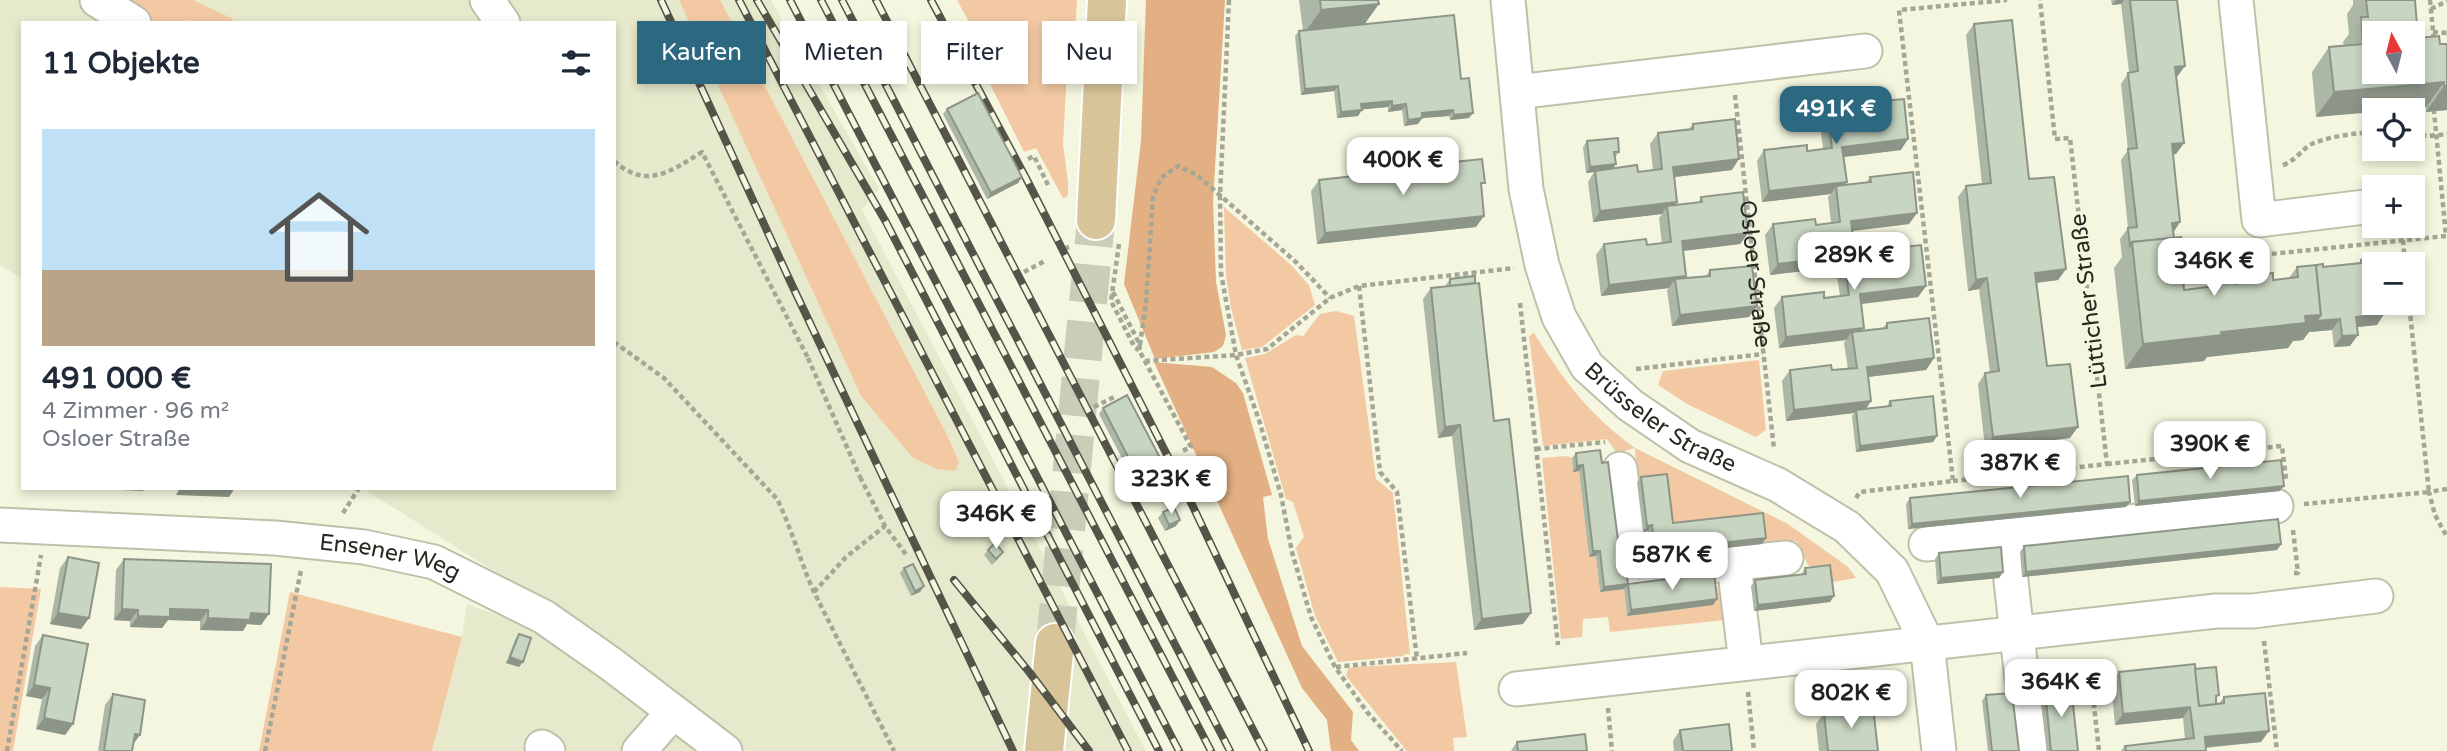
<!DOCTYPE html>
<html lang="de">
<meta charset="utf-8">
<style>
body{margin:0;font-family:"Varela Round",sans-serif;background:#f6f6f7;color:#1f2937;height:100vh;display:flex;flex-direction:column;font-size:26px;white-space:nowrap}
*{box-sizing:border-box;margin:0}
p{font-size:23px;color:#747a83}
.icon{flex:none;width:38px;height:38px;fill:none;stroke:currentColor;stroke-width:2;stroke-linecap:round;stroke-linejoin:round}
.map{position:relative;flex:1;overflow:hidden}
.side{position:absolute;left:21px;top:21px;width:595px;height:469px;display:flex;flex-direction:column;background:#fff;border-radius:0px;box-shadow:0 4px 10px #0003}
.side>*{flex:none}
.banner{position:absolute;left:637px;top:21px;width:665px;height:63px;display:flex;gap:14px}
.needle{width:46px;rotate:353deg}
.fabs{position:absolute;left:2362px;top:21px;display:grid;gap:14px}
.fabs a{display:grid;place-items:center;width:63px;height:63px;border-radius:0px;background:#fff;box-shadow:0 4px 10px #0003;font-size:35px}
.price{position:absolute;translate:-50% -60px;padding:0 16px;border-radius:14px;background:#fff;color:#222;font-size:23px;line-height:46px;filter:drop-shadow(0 2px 4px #0008)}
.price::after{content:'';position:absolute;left:50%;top:42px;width:21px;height:16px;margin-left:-10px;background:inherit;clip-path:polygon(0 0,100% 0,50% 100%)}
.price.selected{background:#2c687f;color:#fff}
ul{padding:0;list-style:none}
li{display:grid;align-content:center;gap:14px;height:371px;padding:0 21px}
li span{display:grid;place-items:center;height:217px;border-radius:0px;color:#555}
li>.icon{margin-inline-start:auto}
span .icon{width:126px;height:126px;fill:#fffc;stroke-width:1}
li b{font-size:30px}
h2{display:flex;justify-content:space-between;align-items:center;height:84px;padding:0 21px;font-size:30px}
.pill{padding:0 24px;border-radius:0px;background:#fff;box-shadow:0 4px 10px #0003;font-size:24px;line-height:63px}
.pill.selected{background:#2c687f;color:#fff}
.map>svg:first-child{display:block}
</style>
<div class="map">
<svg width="2447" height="751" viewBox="0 0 2447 751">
<rect width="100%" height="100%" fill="#f4f6df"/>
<g fill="#e7e9cc">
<polygon points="0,0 107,0 144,23 23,23 23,279 0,265"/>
<polygon points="193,0 771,0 879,189 862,210 1146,751 746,751 644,665 362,488 614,488 614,23 231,23 233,20"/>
<polygon points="467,604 541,631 698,751 432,751 462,637"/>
</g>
<g fill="#f3c9a4">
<polygon points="107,0 193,0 233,19 231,23 194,23 190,20 187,23 144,23"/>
<polygon points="679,0 720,0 946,433 959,462 955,471 937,469 913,458 861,396"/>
<polygon points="957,0 1077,0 1076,19 1068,50 1063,144 1068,182 1068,195 1065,198 1063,198 1036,148 1024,152 970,44 969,22"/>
<polygon points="1224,207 1291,265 1309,285 1315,305 1262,347 1242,350 1231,308 1226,276"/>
<polygon points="1336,311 1354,316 1376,479 1393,493 1410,654 1405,654 1404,656 1338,662 1315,616 1296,548 1304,537 1293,502 1286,499 1245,358 1265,354 1296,335 1303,336 1320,314"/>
<path d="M1534,333C1564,381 1589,415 1635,448L1788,524L1848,567L1856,578L1827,583L1808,565L1796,541L1762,544L1676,528L1637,482L1635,448L1617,453L1607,439L1543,446L1529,336Z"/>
<polygon points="1759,360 1766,430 1756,437 1687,404 1658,385 1663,371"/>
<polygon points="1567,456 1572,458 1573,471 1579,471 1589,557 1596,556 1600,592 1624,589 1627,616 1713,605 1710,579 1720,590 1725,620 1610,632 1608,617 1583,619 1582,637 1561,639 1542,458"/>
<polygon points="0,587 41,589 13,751 0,751"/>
<polygon points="290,592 462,637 432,751 259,751"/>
<polygon points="1456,662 1467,737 1453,738 1454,751 1407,751 1346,676 1348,669 1353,667"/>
</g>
<g fill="#e2b082">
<polygon points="1146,0 1225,0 1213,201 1216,282 1226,335 1223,346 1214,352 1155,359 1124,284 1141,141"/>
<polygon points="1154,362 1212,367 1236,383 1243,393 1272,495 1263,497 1268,539 1302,646 1353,712 1351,740 1359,751 1331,751 1327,720 1302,688"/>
</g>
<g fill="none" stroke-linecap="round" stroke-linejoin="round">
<polyline stroke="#cbcdb9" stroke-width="38" stroke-dasharray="38 19" stroke-linecap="butt" points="1055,643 1096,220"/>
<g stroke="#bfc0aa" stroke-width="37">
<g id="minor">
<polyline points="97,0 134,23"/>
<polyline points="487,0 503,23"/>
<path id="s2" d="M1508,0L1526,189L1542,265L1559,317L1587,366L1630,405L1690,446L1778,485L1847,527L1892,571L1927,643L1939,751"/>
<polyline points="2236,0 2259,220 2373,206"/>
<polyline points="1517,92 1865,51"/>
<polyline points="1620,469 1628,533 1638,573 1786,558"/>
<path id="s3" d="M0,525L275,538L364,547L434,562L544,617L611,664L725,751"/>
<polyline points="2006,536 2030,751"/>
<polyline points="1926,544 2276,506"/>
<polyline points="1734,564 1746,663"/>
<polyline points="1516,689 2216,611 2253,611 2376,596"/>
<polyline points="542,747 548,751"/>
<polyline points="639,751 673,712"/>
</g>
</g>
<g stroke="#fff" stroke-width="42">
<g id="major">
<polyline points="1096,220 1107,0"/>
<polyline points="1044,751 1055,643"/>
</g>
</g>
<g stroke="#a5a695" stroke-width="4.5" stroke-dasharray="5 3.5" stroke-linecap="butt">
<polyline points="1229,0 1220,196 1221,273 1236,355 1259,420 1281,495 1292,552 1311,617 1335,667 1367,712 1402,751"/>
<polyline points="2430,0 2434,41"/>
<polyline points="2431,9 2447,1"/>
<polyline points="2433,32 2447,33"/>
<path id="s1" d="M1735,95L1774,449"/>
<polyline points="2413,134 2429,136 2447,134"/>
<polyline points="1028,159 1034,156 1048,185"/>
<path d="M614,161C647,190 671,171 702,152L808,358"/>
<path d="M2283,165C2296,161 2302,148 2314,143C2332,136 2356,133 2375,132"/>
<polyline points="2403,240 2405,264"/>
<polyline points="1119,244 1111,301 1135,348 1139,350"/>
<polyline points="1066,248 1069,247"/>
<polyline points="2260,249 2261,255 2446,236 2434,111"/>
<polyline points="1024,272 1045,261"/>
<polyline points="1359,286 1380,472 1397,492 1417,659"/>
<polyline points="1113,292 1140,345 1139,350 1191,447 1180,452"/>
<polyline points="1520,303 1558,645"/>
<path d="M614,342L664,378L777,499C792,529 800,561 814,592L894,751"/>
<polyline points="1140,345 1146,303 1153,197 1161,178 1178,166 1197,175 1297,263 1330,298"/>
<polyline points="1145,361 1236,355 1267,349 1330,298 1359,286 1514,268"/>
<polyline points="1636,369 1763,354"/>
<polyline points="1094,407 1114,397"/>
<polyline points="1536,449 1605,442"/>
<polyline points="2107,464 2282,446 2286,479"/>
<polyline points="860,477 885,526 907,556"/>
<polyline points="1953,481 2107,464 2070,138 2055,139 2040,0"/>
<polyline points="2447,489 2429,492 2435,515 2447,537"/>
<polyline points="1856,498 1860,492 1953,481 1899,10 2007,0"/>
<polyline points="2304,504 2429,492 2409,303"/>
<polyline points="343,513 359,488"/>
<polyline points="2293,530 2298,573 2294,573"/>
<polyline points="814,592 846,557 885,526"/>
<polyline points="2264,641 2277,751"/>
<polyline points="1336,667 1467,653"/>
<polyline points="2090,669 2099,751"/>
<polyline points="1748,692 1754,751"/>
<polyline points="1608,708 1612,751"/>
<polyline points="7,751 41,555"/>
<polyline points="265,751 301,570"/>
</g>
<use href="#minor" stroke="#fff" stroke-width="33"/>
<use href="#major" stroke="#d7c498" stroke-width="38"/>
<g stroke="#545449" stroke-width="8">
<g id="rail">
<polyline points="661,0 791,283 1013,751"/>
<polyline points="739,0 1128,751"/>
<polyline points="757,0 886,222 1159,751"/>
<polyline points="790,0 1179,751"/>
<polyline points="821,0 1211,751"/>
<polyline points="842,0 1230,751"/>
<polyline points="876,0 1264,751"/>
<polyline points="931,0 1027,180 1187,494 1309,751"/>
<polyline points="954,580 1030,673 1089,751"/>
</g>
</g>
<use href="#rail" stroke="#f4f6df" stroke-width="5" stroke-dasharray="16" stroke-linecap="butt"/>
<polyline stroke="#a5a695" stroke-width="4.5" stroke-dasharray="5 3.5" stroke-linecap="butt" points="808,358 860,477"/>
</g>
<g fill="#acb7a6">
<polygon points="1299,0 1378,0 1365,24 1461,79 1469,118 1450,120 1449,116 1422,118 1418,124 1404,126 1402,110 1388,112 1388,107 1361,109 1358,116 1337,118 1334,91 1301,95 1295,36 1299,31 1303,30"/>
<polygon points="2111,0 2177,0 2177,77 2184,143 2176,154 2173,154 2180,222 2173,232 2174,238 2186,279 2183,282 2184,290 2212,287 2215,282 2235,284 2253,282 2258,275 2273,280 2289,278 2297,267 2323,267 2359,263 2361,260 2384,314 2377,325 2357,327 2350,346 2334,347 2332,330 2309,332 2303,340 2293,341 2288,348 2207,357 2204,361 2125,369 2114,268 2122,257 2120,239 2128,228 2121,160 2128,150 2121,84 2129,72 2121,4 2112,5"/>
<polygon points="2353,0 2415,0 2418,38 2439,36 2447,110 2426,112 2426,107 2390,110 2375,110 2316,117 2312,72 2329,47 2344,46 2343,42 2349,34 2347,14 2353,5"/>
<polygon points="1974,24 2029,179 2066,269 2058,280 2036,283 2047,366 2070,438 1985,448 1978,384 1985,373 1990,372 1979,289 1968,291 1958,197 1966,186 1982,184 1966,35"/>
<polygon points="1862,103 1901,150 1844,157 1847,182 1844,185 1867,182 1870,177 1909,224 1852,231 1853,258 1875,256 1879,250 1926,286 1918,297 1861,304 1862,331 1883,328 1887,323 1934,358 1926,370 1868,377 1866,409 1886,407 1890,401 1937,436 1933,442 1856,452 1852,416 1854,413 1786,421 1782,381 1790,370 1832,370 1848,369 1844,343 1846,340 1779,348 1774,308 1782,297 1824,298 1840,296 1836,270 1838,267 1770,275 1765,235 1773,224 1816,225 1831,223 1828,197 1831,194 1762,202 1757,161 1764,150 1807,151 1823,149 1820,124 1827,112 1858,109"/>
<polygon points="947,109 1022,177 1018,183 987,199 943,114"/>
<polygon points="1693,124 1732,170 1675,177 1677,202 1675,206 1698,203 1701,197 1748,233 1740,244 1683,251 1686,276 1684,278 1706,276 1710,270 1757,306 1749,317 1672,326 1667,290 1669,288 1601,296 1596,255 1604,244 1647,245 1662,244 1659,218 1662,214 1593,222 1588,182 1594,172 1586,173 1583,147 1587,141 1619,152 1615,157 1616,164 1613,168 1638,172 1653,170 1650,144 1658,133 1689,129"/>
<polygon points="1454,162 1476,227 1317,244 1311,191 1319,180 1451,165"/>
<polygon points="1450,279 1494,421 1523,624 1474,630 1452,436 1438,438 1423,299 1431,288 1446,286 1446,285"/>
<polygon points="1103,408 1164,479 1139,491 1099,414"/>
<polygon points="1576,453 1602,463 1619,548 1628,584 1717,599 1713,605 1627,616 1624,589 1600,592 1596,556 1589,557 1579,471 1573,472 1572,458"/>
<polygon points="2137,475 2280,491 2135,506 2132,480"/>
<polygon points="1641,477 1673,523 1762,544 1651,556 1648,531 1643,532 1637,482"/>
<polygon points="1910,498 2130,502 2126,507 1908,529 1906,504"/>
<polygon points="1163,512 1176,526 1165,531 1158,518"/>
<polygon points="2281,544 2277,550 2022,577 2020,552 2024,546"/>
<polygon points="988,550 999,558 992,565 984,555"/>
<polygon points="1939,553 2003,572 1999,578 1937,584 1935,559"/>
<polygon points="68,557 89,618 81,629 50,624 60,568"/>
<polygon points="124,559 261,625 247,624 243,631 200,630 200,621 168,620 162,628 130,627 130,621 114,620 116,570"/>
<polygon points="904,568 924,586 920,592 911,596 900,573"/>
<polygon points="1805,568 1834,596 1830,602 1754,611 1751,586 1755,580 1801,575"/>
<polygon points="519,634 519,667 506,663 515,640"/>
<polygon points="43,635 73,724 65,735 36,729 42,699 26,696 35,646"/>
<polygon points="2195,669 2216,700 2216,704 2219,704 2224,697 2261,742 2206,748 2206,751 2121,751 2125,746 2185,739 2183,718 2115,725 2111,683 2119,672"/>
<polygon points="2045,689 2078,751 2047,751 2040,695"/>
<polygon points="113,694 134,744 132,751 98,751 105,705"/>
<polygon points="1986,695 2019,751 1988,751 1982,701"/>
<polygon points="1824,713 1878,751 1819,751 1816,724"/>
<polygon points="1680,730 1732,751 1674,751 1673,741"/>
<polygon points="1517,742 1587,751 1511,751"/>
</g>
<g fill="#8c9587">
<polygon points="2116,0 2124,0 2121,4 2112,5"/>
<polygon points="1379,4 1361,29 1303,35 1321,10"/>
<polygon points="2185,66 2177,77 2175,67"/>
<polygon points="2444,82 2426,107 2390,110 2375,110 2375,112 2316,117 2334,92"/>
<polygon points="1338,86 1334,91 1301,95 1305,89"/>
<polygon points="2444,86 2447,86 2447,110 2426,112"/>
<polygon points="1392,101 1388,107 1357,110 1361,104"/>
<polygon points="1406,104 1402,110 1388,112 1392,106"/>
<polygon points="1362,110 1358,116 1337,118 1341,112"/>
<polygon points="1453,110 1449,116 1422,118 1418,124 1404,126 1408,120 1422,113"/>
<polygon points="1473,113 1469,118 1450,120 1454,115"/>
<polygon points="1908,139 1901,150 1835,158 1842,147"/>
<polygon points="2184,143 2176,154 2164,156 2172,144"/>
<polygon points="1739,159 1732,170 1666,178 1673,167"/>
<polygon points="1616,164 1612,170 1586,173 1590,167"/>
<polygon points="1022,177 1018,183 987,199 991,193"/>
<polygon points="1847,182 1839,193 1836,186 1831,194 1762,202 1769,191"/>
<polygon points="1677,202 1670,213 1667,206 1662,214 1593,222 1600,211"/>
<polygon points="1917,213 1909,224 1843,232 1851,221"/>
<polygon points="1484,216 1476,227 1317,244 1325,233"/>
<polygon points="2180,222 2173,233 2172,223"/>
<polygon points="1748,233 1740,244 1674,252 1682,241"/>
<polygon points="1855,255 1847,266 1844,259 1838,267 1770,275 1778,264"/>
<polygon points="2066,269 2058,280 2027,284 2035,273"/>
<polygon points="1686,276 1678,287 1675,279 1669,288 1601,296 1609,285"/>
<polygon points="1987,278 1979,289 1968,291 1976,280"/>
<polygon points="1926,286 1918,297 1852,305 1860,294"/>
<polygon points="1757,306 1749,317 1672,326 1680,315"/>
<polygon points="2384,314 2377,325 2348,328 2356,317"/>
<polygon points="2321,315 2340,319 2332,330 2309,332 2303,340 2293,341 2288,348 2207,357 2204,361 2125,369 2143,344 2305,316"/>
<polygon points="1864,328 1856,339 1852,332 1846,340 1779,348 1786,337"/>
<polygon points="2358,335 2350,346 2334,347 2342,336"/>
<polygon points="1934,358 1926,370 1859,378 1867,367"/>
<polygon points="1871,401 1864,412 1856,410 1854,413 1786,421 1794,410"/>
<polygon points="1460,425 1452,436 1438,438 1445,427"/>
<polygon points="2078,427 2070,438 1985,448 1993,437"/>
<polygon points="1937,436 1933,442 1856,452 1860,446"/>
<polygon points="1583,465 1579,471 1573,472 1577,466"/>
<polygon points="1168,473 1164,479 1139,491 1143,486"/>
<polygon points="2284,486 2280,491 2135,506 2139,501"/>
<polygon points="80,488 145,488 143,491"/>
<polygon points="180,488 235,488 229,497 176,495"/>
<polygon points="2130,502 2126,507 1908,529 1912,524"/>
<polygon points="1180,520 1176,526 1165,531 1169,525"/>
<polygon points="1652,525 1648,531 1643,532 1647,526"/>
<polygon points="1766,538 1762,544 1651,556 1655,550"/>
<polygon points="2281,544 2277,550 2022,577 2026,572"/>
<polygon points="1593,551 1600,551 1596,556 1589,557"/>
<polygon points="2003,572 1999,578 1937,584 1941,578"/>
<polygon points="1628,584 1624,589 1600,592 1604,587"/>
<polygon points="924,586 920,592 911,596 915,591"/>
<polygon points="1834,596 1830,602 1754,611 1758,605"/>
<polygon points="1717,599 1713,605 1627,616 1631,610"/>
<polygon points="122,609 138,610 130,621 114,620"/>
<polygon points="170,609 208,610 200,621 168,620 162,628 130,627 138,616"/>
<polygon points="58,613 89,618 81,629 50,624"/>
<polygon points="251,613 269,614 261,625 247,624 243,631 200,630 208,618"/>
<polygon points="1531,613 1523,624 1474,630 1482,619"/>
<polygon points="510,657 523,662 519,667 506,663"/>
<polygon points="34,685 50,688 42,699 26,696"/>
<polygon points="2190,707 2183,718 2115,725 2123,714"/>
<polygon points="44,718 73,724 65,735 36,729"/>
<polygon points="2269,731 2261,742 2197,748 2205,737"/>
<polygon points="135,734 140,735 132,746"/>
</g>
<g fill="#c8d5c1" stroke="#8c9587" stroke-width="2" fill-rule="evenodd">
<polygon points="1320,0 1378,0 1379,4 1321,10"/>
<polygon points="2130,0 2177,0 2185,66 2175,67 2184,143 2172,144 2180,222 2172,223 2174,238 2132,242 2130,246 2128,228 2137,227 2128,149 2137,148 2128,73 2138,71"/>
<path d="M2366,0H2415L2418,38L2439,36L2440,44H2447V86H2444V82L2334,92L2329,47L2363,44L2361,17H2368ZM2375,33H2413V72H2375Z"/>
<polygon points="1454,15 1461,79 1469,78 1473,113 1454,115 1453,110 1422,113 1422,118 1408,120 1406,104 1392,106 1392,101 1361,104 1362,110 1341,112 1338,86 1305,89 1299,31"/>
<polygon points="2012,20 2029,179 2054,177 2066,269 2035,273 2047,366 2070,364 2078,427 1993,437 1985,373 1999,371 1987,278 1976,280 1966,186 1991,183 1974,24"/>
<polygon points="978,93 1022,177 991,193 947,109"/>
<polygon points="1904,99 1908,139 1842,147 1847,182 1769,191 1764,150 1807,145 1807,151 1832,148 1827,112 1862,109 1862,103"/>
<polygon points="1735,119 1739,159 1673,167 1677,202 1600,211 1595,171 1637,165 1638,172 1662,169 1658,133 1693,129 1693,124"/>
<polygon points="1618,138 1619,152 1614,152 1616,164 1590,167 1587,141"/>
<polygon points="1482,159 1485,183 1481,183 1484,216 1325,233 1319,180 1454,165 1454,162"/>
<polygon points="1913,172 1917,213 1851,221 1855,255 1778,264 1773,224 1815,219 1816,225 1840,222 1836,186 1871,182 1870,177"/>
<polygon points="1743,192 1748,233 1682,241 1686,276 1609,285 1604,244 1646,239 1647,245 1671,242 1667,206 1702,202 1701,197"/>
<polygon points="2181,237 2186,279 2183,278 2184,290 2216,286 2215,282 2234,280 2235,284 2259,281 2258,275 2273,273 2273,280 2298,277 2297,267 2316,265 2321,315 2305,316 2306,323 2221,332 2222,335 2143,344 2132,242"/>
<polygon points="1921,245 1926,286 1860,294 1864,328 1786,337 1782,297 1824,292 1824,298 1849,295 1844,259 1879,255 1879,250"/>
<polygon points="2378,258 2379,264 2375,264 2375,303 2383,303 2384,314 2356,317 2358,335 2342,336 2340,319 2316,321 2321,315 2316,265 2323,264 2323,267 2361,263 2361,260"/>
<polygon points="1752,266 1757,306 1680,315 1675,279 1710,276 1710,270"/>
<polygon points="1475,276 1475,283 1450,286 1450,279"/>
<polygon points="1479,283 1494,421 1509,419 1531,613 1482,619 1460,425 1445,427 1431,288"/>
<polygon points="1929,318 1934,358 1867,367 1871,401 1794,410 1790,370 1831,365 1832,370 1857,368 1852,332 1887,328 1887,323"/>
<polygon points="1127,395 1168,473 1143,486 1103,408"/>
<polygon points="1933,396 1937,436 1860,446 1856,410 1891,406 1890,401"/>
<polygon points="1600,450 1602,463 1608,462 1619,548 1623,548 1628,584 1604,587 1600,551 1593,551 1583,465 1577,466 1576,453"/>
<polygon points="2281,460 2284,486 2139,501 2137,475"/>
<polygon points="1667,474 1673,523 1763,513 1766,538 1655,550 1652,525 1647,526 1641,477"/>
<polygon points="2128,476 2130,502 1912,524 1910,498"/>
<polygon points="1174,507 1180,520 1169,525 1163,512"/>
<polygon points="2278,519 2281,544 2026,572 2024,546"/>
<polygon points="995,543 1003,552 996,559 988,550"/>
<polygon points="2001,547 2003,572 1941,578 1939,553"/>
<polygon points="68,557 99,563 89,618 58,613"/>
<polygon points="124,559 271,564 269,614 251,613 250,620 208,618 208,610 170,609 170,617 138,616 138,610 122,609"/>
<polygon points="913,564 924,586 915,591 904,568"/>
<polygon points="1830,565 1834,596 1758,605 1755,580 1806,574 1805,568"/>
<polygon points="1714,573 1717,599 1631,610 1628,584"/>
<polygon points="519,634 531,638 523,662 510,657"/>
<polygon points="43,635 88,644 73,724 44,718 50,688 34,685"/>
<polygon points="2195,664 2199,706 2224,703 2224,697 2265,693 2269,731 2205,737 2206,751 2126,751 2125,746 2194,738 2190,707 2123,714 2119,672"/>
<polygon points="2216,667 2219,695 2216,696 2216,704 2199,706 2195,669"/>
<polygon points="2071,686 2078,751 2051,751 2045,689"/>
<polygon points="2012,693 2019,751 1992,751 1986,695"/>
<polygon points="113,694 145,700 140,735 135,734 132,751 104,751"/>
<polygon points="1873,707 1878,751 1828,751 1824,713"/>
<polygon points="1729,724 1732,751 1683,751 1680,730"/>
<polygon points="1585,734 1587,751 1518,751 1517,742"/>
</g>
<g text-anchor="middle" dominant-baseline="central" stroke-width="7" stroke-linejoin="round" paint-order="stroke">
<g font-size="23" fill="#282820" stroke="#f4f6df">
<text stroke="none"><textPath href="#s1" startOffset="180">Osloer Straße</textPath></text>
<text transform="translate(2089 301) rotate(-97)">Lütticher Straße</text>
<text stroke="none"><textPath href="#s2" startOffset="469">Brüsseler Straße</textPath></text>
<text stroke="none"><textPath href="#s3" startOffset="392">Ensener Weg</textPath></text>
</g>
</g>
</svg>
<div class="fabs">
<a><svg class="needle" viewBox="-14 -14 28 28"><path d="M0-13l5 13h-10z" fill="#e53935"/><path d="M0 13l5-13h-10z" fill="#747a83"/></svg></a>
<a><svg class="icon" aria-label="locate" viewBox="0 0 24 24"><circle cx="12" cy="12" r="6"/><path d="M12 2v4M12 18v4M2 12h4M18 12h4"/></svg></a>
<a>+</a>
<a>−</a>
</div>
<b class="price selected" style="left:1836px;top:146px">491K €</b>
<b class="price" style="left:1403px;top:197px">400K €</b>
<b class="price" style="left:1854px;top:292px">289K €</b>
<b class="price" style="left:2214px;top:298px">346K €</b>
<b class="price" style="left:2210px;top:481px">390K €</b>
<b class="price" style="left:2020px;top:500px">387K €</b>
<b class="price" style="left:1171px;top:516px">323K €</b>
<b class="price" style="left:996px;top:551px">346K €</b>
<b class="price" style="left:1672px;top:592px">587K €</b>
<b class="price" style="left:2061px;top:719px">364K €</b>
<b class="price" style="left:1851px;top:730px">802K €</b>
<div class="banner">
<a class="pill selected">Kaufen</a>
<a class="pill">Mieten</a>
<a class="pill">Filter</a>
<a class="pill">Neu</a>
</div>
<section class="side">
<h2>11 Objekte<svg class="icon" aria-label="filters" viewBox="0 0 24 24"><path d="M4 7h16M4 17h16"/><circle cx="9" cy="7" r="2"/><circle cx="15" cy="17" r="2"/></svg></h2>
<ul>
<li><span style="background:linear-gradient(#bfe0f5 65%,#b9a48a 0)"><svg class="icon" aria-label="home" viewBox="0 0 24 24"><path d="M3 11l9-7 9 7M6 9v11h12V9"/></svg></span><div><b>491 000 €</b><p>4 Zimmer · 96 m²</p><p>Osloer Straße</p></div></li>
</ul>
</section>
</div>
